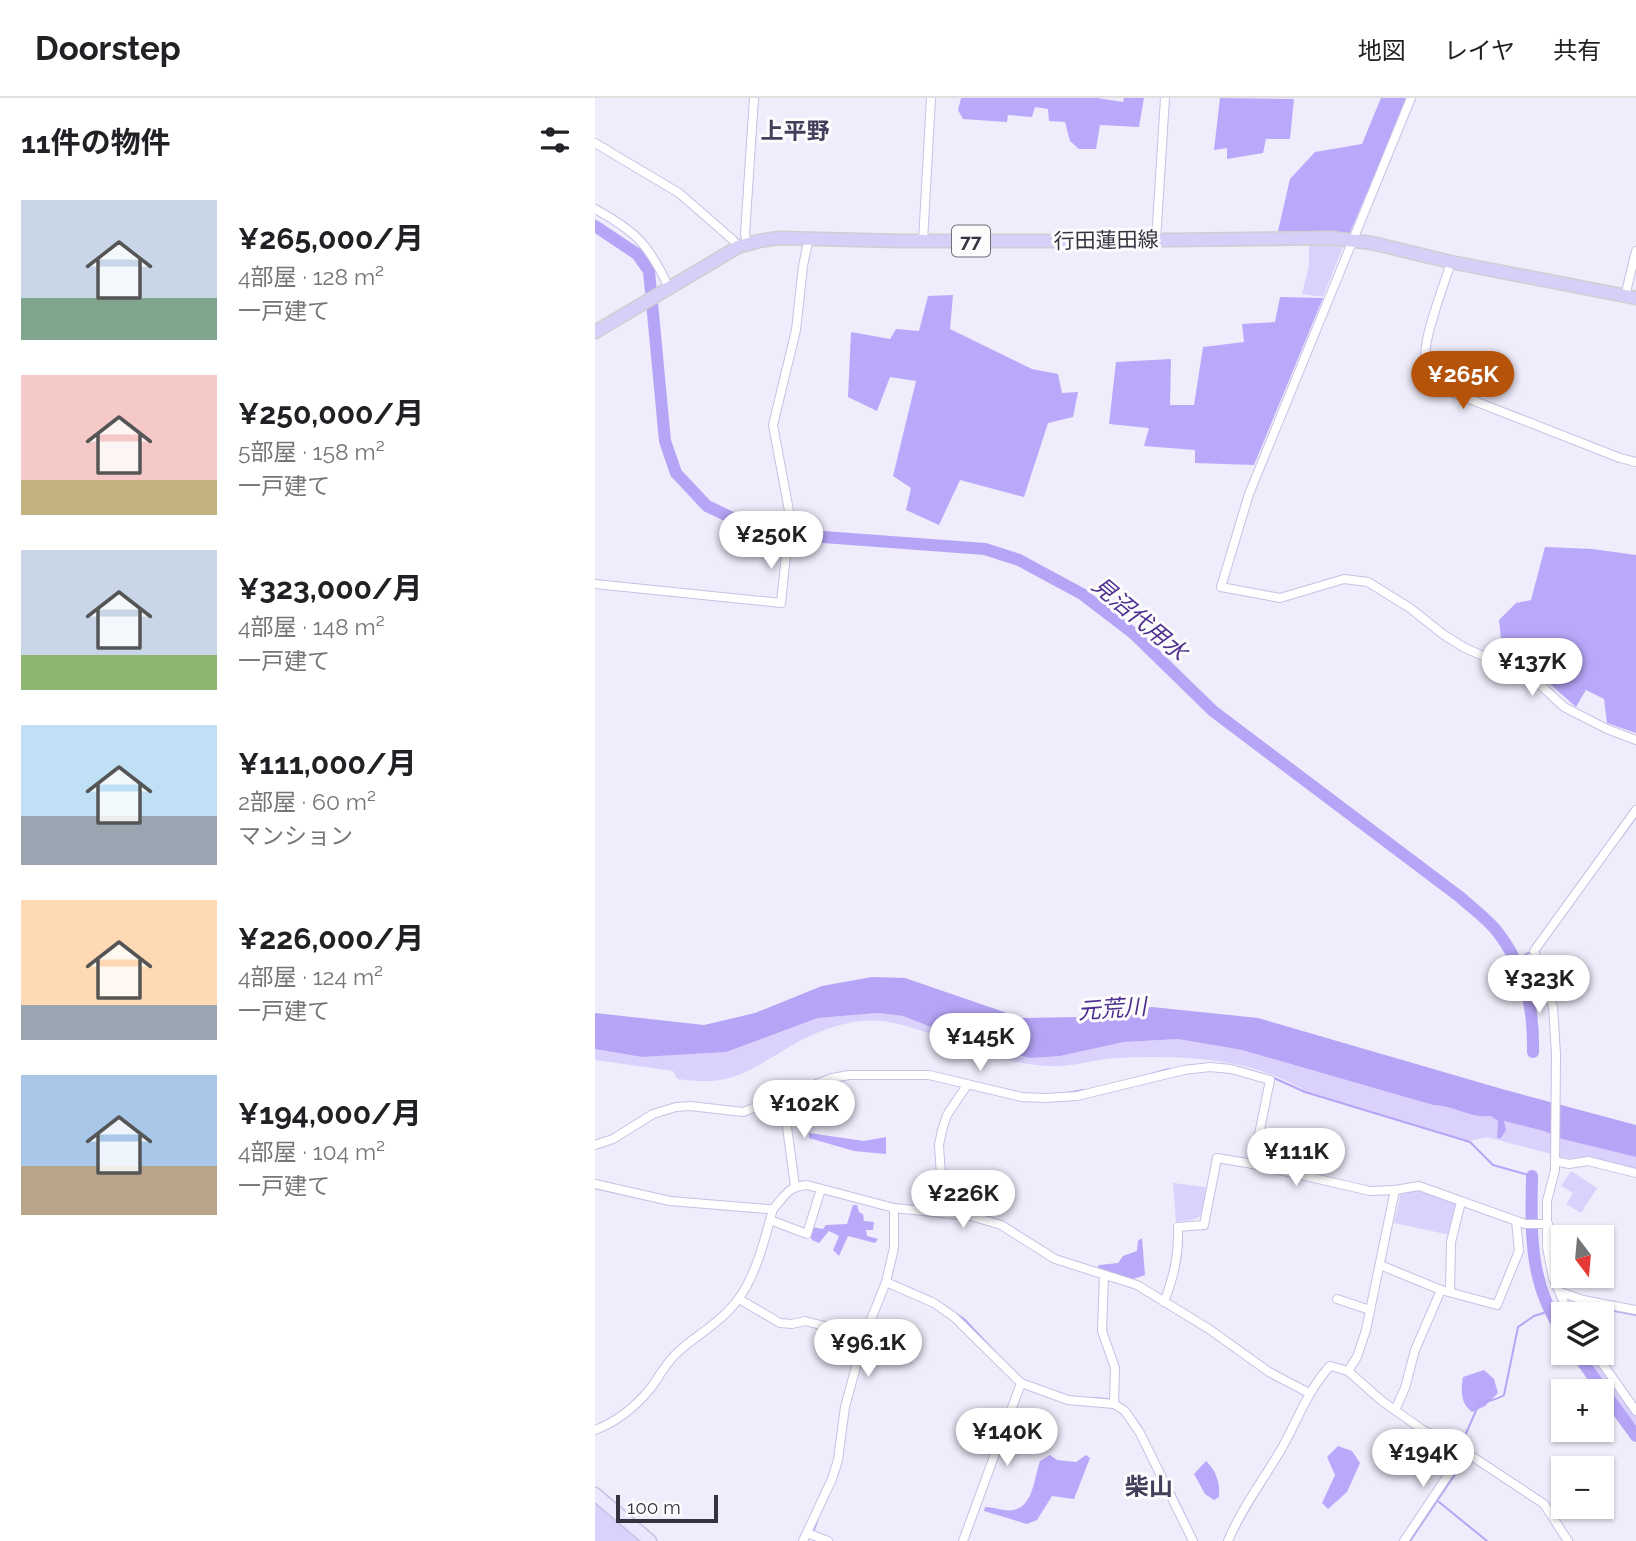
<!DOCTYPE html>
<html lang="ja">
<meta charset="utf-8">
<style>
body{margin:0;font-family:Raleway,"Noto Sans JP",sans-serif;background:#f6f6f6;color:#202124;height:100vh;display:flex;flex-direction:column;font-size:26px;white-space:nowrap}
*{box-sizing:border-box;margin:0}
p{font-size:23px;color:#757577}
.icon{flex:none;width:38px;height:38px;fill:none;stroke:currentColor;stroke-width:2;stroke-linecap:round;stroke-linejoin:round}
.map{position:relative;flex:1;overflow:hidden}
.details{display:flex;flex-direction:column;background:#fff;width:595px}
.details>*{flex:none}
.needle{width:46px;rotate:164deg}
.fabs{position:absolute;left:956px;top:1127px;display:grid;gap:14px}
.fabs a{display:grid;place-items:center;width:63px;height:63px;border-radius:0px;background:#fff;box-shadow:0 2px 5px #0004;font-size:35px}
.scale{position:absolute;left:21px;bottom:18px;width:102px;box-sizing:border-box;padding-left:7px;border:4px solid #363341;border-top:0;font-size:19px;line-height:24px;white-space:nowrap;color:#363341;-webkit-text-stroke:5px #fcfcfc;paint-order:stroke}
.price{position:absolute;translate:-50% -60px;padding:0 16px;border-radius:24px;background:#fff;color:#222;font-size:23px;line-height:46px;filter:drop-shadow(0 2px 4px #0008)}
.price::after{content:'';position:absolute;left:50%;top:42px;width:21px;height:16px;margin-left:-10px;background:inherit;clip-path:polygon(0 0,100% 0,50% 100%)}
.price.current{background:#b45309;color:#fff}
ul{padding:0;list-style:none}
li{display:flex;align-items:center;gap:21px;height:175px;padding:0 21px}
li span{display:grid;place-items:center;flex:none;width:196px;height:140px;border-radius:0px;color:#555}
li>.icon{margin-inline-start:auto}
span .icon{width:84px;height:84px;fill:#fffc;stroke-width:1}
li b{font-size:30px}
h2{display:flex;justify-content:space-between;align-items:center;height:84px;padding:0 21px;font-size:30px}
header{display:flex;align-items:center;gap:42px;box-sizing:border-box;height:98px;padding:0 35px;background:#fff;border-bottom:2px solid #e0e0e0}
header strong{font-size:33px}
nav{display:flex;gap:38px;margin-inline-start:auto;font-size:24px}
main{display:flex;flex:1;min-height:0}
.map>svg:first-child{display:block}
</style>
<header>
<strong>Doorstep</strong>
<nav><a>地図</a><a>レイヤ</a><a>共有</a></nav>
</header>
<main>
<section class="details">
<h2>11件の物件<svg class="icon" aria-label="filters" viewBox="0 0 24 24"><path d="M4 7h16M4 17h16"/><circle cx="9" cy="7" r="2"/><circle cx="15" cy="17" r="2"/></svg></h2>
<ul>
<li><span style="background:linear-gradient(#c9d6e8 70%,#7fa58c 0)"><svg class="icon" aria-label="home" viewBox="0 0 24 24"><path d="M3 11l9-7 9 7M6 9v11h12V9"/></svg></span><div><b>¥265,000/月</b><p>4部屋 · 128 m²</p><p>一戸建て</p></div></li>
<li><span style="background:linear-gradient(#f6c9c9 75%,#c2b280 0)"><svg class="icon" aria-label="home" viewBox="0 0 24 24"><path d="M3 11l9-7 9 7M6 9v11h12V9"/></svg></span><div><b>¥250,000/月</b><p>5部屋 · 158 m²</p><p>一戸建て</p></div></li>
<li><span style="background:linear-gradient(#c9d6e8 75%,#8fb573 0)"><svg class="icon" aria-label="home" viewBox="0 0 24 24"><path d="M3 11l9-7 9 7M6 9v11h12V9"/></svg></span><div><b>¥323,000/月</b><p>4部屋 · 148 m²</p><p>一戸建て</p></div></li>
<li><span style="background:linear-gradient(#bfe0f5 65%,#9aa5b1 0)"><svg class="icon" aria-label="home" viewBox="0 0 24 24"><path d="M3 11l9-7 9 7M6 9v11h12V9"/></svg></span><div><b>¥111,000/月</b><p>2部屋 · 60 m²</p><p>マンション</p></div></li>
<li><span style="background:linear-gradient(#ffd9b3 75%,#9aa5b1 0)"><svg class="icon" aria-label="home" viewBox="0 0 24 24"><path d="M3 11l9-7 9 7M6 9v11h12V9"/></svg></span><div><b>¥226,000/月</b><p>4部屋 · 124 m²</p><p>一戸建て</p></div></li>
<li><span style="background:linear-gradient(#a9c7e8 65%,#b9a48a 0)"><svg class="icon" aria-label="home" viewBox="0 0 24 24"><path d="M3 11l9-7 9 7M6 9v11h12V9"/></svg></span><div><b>¥194,000/月</b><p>4部屋 · 104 m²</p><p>一戸建て</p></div></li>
</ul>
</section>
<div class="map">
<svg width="1041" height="1443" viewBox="0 0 1041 1443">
<rect width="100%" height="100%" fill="#efecfb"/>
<g fill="#dad2fc">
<polygon points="714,144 749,146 728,199 707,196 714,167"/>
<path d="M283,915L308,918L387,949L436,960L465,958L529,944L583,941L647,952L838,1007C857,1007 877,1021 896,1018L903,1023L902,1039L909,1030L908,1023L949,1033L967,1041L1041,1059V1073L967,1059L892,1039L874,1043L712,994C656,959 587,957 522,960C503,961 484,967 465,968C445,969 426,965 407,961C360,952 309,915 259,924C246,926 231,931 219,936C189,949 165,971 134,980C117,985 100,983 82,981L78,973L0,962V951L47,959L131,954L223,920Z"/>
<polygon points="976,1073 1002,1090 986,1115 971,1106 978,1095 966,1088"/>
<path d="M578,1085L611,1089C606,1118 613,1121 581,1124Z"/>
<polygon points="822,1092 862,1105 855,1137 799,1125 806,1094"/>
<polygon points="987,1255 996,1255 1041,1318 1041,1332"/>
<polygon points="0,1401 49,1443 0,1443"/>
</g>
<g fill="#baa8fb">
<polygon points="366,0 502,0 528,4 529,0 549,0 544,29 505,27 501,51 484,51 475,43 470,24 454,23 453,11 440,9 437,19 413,17 412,24 368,21 363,12"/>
<polygon points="625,0 699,1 695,41 671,41 668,55 632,61 632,50 619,52"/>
<polygon points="786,0 812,0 754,137 683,133 695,81 720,54 767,46"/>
<polygon points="358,197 355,231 437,271 463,276 467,295 483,294 478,319 453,325 429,399 365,382 344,427 311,412 316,390 298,378 321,283 295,279 282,313 253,299 256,234 295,241 301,231 324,233 333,198"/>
<polygon points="685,199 728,200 659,367 600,365 600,352 549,348 554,330 514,326 521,264 576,261 575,307 599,307 608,249 649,244 647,226 680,224"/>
<polygon points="950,449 997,451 1041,457 1041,635 1012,625 1009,601 991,592 981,609 938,571 908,560 904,522 921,505 936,502"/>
<polygon points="214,1035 269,1043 291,1039 291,1056 259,1053 214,1040"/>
<polygon points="258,1107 262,1107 264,1114 268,1116 269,1123 279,1124 278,1132 271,1132 272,1138 283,1141 280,1145 253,1138 244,1158 238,1152 244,1138 234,1133 224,1145 217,1142 215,1137 217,1129 228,1131 231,1127 252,1126"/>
<polygon points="547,1140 550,1177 538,1181 502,1170 504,1167 523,1165 528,1158 542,1153 543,1143"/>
<path d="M889,1272L899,1281L903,1295L890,1308L877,1314C865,1305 866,1292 868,1279Z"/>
<polygon points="743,1348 757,1353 765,1365 752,1394 733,1411 727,1405 740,1377 732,1359"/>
<path d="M455,1357L462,1362L481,1364L491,1357L495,1360L479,1401L457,1398L442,1422L432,1426L389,1413L390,1409C400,1409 409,1414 419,1412C439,1407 439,1379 445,1363Z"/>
<path d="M611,1363C622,1373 625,1386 624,1399L619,1402L610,1396L599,1376Z"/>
</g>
<path fill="#b6a4f6" d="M277,879L310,880L427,920L483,919L557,909L663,920L907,991L1041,1027V1059L967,1041L949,1033L909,1023L911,1032L906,1040H902L903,1023L896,1018C877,1021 857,1007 838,1007L647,952L583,941L529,944L465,958L436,960L387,949L308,918L283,915L223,920L131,954L47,959L0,951V915L109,927L160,915L227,888Z"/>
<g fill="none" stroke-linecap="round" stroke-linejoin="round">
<g stroke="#b6a4f6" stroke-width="2">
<polyline points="1027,738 1041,719"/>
<polyline points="921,862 937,853"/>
<polyline points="642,969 657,973"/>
<polyline points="319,973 331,973"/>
<polyline points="556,976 574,971"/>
<polyline points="679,980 710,994 875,1044 898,1067 937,1078"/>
<polyline points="471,995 489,992"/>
<polyline points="298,1183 337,1200"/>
<polyline points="348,1207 369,1221 401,1255"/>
<polyline points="972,1207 977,1205 1041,1217"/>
<polyline points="497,1300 512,1301"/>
<polyline points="533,1311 546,1329"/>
<path d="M869,1351L868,1342L884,1306C893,1302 900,1303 909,1297L923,1229L939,1218L967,1209"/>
<polyline points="569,1375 594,1426"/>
<polyline points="844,1404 892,1443"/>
<polyline points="218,1435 223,1420"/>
<polyline points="815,1443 871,1360"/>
</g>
<path stroke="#b6a4f6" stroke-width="7" d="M618,613L865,799C877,810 891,820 901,832C930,868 939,909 938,954"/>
<g stroke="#b6a4f6" stroke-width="12">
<path d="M0,128L42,156L54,173L70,343L81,375L112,408L150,426L188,436L390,451L424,462L487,496L538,535L618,613L865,799C877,810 891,820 901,832C930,868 939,909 938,954"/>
<path d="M937,1078C936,1136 934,1185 968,1235"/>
<polyline points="981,1255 1041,1338"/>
</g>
<g stroke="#c7c1e4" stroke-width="10">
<g id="street">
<polyline points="816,0 654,396 626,489 685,500 749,481 773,484 815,510 849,537 870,550 938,580 969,609 1012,631 1041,642"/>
<polyline points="0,45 84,95 138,142 143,149"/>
<path d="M0,111C42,134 54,147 74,190"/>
<polyline points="561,142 570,0"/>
<polyline points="328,143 336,0"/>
<polyline points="152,146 150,136 159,0"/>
<path d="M856,164C851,182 826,245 831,260C834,270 851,287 859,295L1025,360L1041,364"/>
<polyline points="1030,198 1041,153"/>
<polyline points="0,486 186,505 195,418 178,327 201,232 208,168 214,139"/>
<polyline points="188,1000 200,1088"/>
<polyline points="0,1047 18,1041 58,1016 81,1009 95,1008 148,1014 237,980 254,977 334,977 427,999 451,1000 482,998 589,972 615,969 636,971 675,982 658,1066"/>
<polyline points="960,1063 974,1066 993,1063 1041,1075"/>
<path d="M0,1086L75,1103L172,1111H178C191,1097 192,1089 212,1087L299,1110L376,1118L406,1127L460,1161L542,1187L614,1231L674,1274L714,1295"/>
<polyline points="343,1113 346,1078 344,1047 347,1032 352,1017 372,987"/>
<polyline points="175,1122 212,1136 226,1091"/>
<polyline points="785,1167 846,1192 902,1207 924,1153 921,1123"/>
<polyline points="509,1177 507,1233 520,1270 519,1306"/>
<polyline points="291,1184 339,1205 359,1219 426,1285 473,1302 519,1306 530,1313 545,1335 598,1443"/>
<polyline points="855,1194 856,1144 866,1104"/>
<polyline points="965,1194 988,1202 1041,1212"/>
<polyline points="144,1201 185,1225 197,1226 210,1223 245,1232 271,1234"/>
<polyline points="742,1201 775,1212"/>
<path d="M569,1204C579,1178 584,1157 583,1129L609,1127L622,1060L658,1066L775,1093L800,1092L824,1088L930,1126H953"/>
<polyline points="974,1216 958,1180 952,1149 952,1103 960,1072 961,956 958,909 939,853 1041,712"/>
<polyline points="1000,1255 1041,1313"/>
<polyline points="753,1273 787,1303 828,1332 869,1353 949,1406 973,1443"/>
<polyline points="800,1312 810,1290 820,1252 846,1192"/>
<path d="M0,1332C21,1324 40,1309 55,1291C65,1278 71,1264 84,1253C103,1236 129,1222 144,1200C162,1175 170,1140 178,1111"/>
<polyline points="212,1435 233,1443"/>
<polyline points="208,1443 237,1381 243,1362 250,1309 262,1265 271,1234 291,1184 299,1150 299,1110"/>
<polyline points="368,1443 426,1285"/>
<path d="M633,1443C647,1409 670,1380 688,1348C703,1321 713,1292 735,1268L753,1273L762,1259L771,1232L800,1092"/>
<polyline points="809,1443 869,1353"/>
</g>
</g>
<g stroke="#c7c1e4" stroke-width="15">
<polyline id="secondary" points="0,1396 55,1443"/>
</g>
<g stroke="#cfced1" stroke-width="15">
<polyline id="primary" points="0,234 143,149 164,143 184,140 304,143 493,143 736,140 777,145 856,164 1041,200"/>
</g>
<use href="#street" stroke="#fff" stroke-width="8"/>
<use href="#secondary" stroke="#ebe7fc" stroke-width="12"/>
<use href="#primary" stroke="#d7cff8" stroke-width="12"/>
</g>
<g text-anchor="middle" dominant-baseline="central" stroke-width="6" stroke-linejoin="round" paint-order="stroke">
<rect fill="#fcfcfc" stroke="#716f79" stroke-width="2" x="357" y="127.5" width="38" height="31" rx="5"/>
<g font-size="19" font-weight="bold" fill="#363341">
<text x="376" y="143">77</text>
</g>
<g font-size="21" fill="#363341" stroke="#fcfcfc">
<text transform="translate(511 142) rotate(-1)">行田蓮田線</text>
</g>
<g font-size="23" font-weight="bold" fill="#443e5b" stroke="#fcfcfc">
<text x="200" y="32">上平野</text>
</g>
<g font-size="23" font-style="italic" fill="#4f308e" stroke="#fcfcfc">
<text transform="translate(545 520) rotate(40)">見沼代用水</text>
<text transform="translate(517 910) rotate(-4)">元荒川</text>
</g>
<g font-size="24" font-weight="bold" fill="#443e5b" stroke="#fcfcfc">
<text x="554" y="1388">柴山</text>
</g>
</g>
</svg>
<div class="fabs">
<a><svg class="needle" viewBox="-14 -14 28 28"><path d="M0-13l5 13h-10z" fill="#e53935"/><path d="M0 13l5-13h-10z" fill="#757577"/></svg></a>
<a><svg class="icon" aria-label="layers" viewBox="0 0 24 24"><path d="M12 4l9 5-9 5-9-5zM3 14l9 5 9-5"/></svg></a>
<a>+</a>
<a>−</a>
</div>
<div class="scale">100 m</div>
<b class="price current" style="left:868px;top:313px">¥265K</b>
<b class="price" style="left:176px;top:473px">¥250K</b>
<b class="price" style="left:937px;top:600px">¥137K</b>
<b class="price" style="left:944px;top:917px">¥323K</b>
<b class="price" style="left:385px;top:975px">¥145K</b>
<b class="price" style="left:209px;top:1042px">¥102K</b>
<b class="price" style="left:701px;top:1090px">¥111K</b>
<b class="price" style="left:368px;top:1132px">¥226K</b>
<b class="price" style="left:273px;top:1281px">¥96.1K</b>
<b class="price" style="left:412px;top:1370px">¥140K</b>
<b class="price" style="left:828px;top:1391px">¥194K</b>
</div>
</main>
